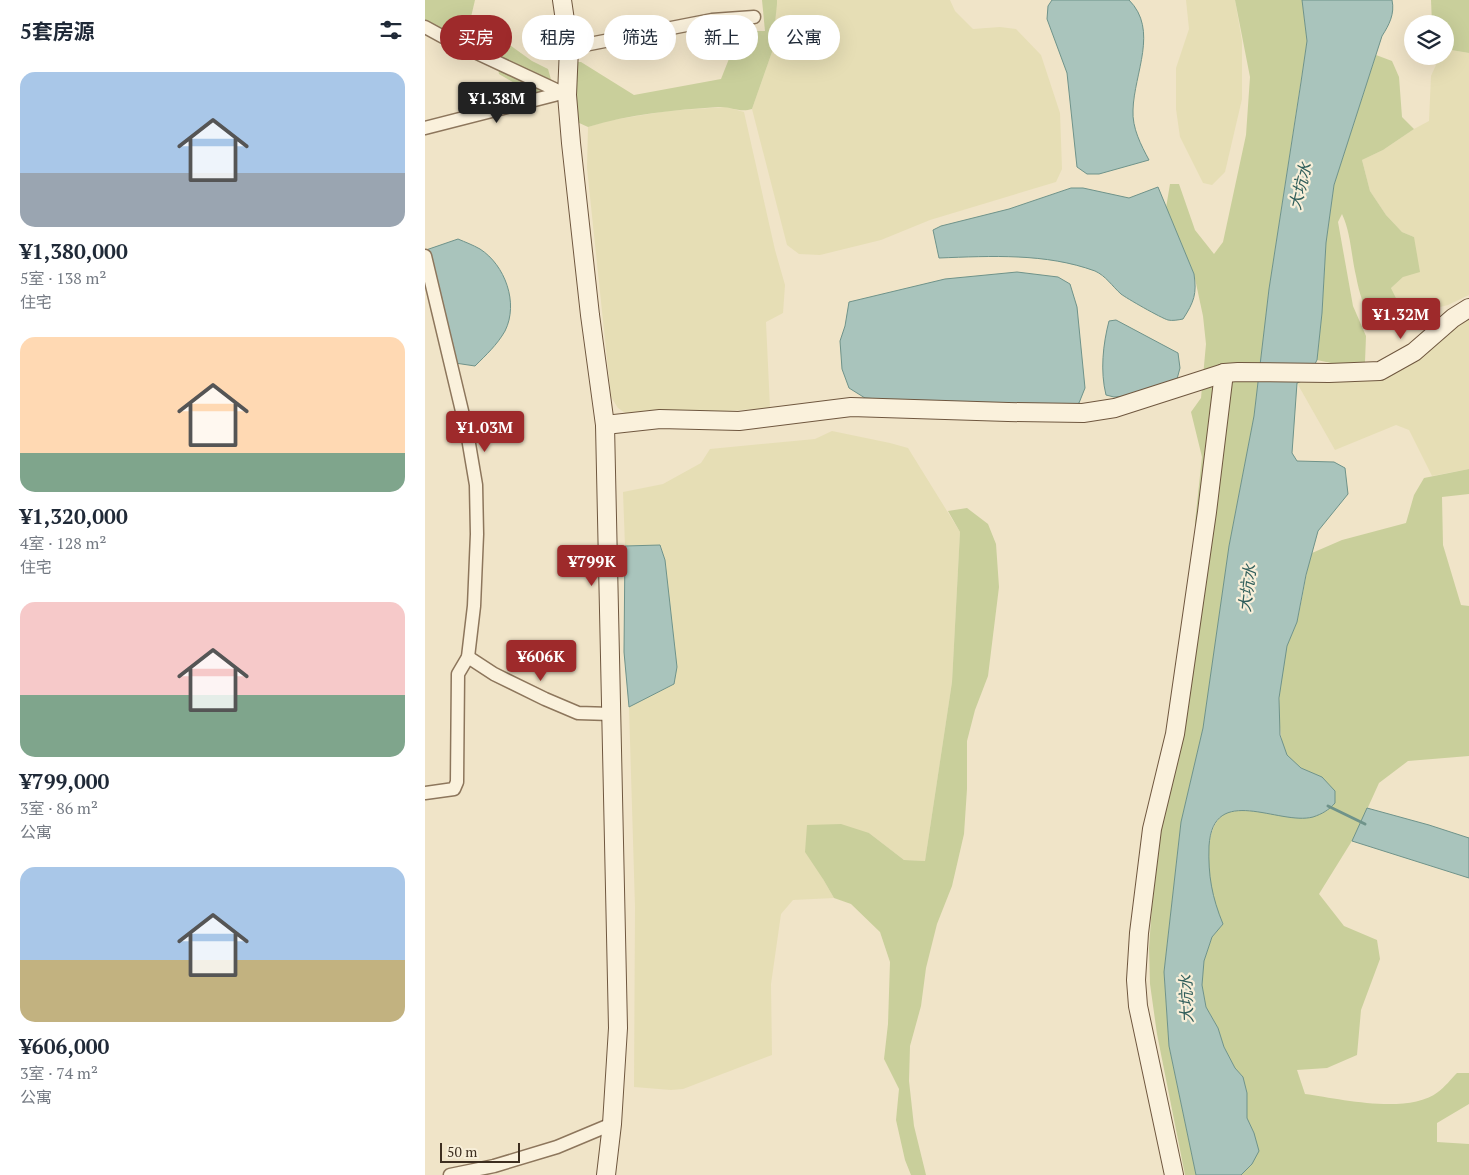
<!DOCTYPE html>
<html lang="zh">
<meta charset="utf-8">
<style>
body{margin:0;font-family:"PT Serif","Noto Sans SC",serif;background:#f6f6f7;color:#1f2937;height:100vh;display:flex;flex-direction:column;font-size:19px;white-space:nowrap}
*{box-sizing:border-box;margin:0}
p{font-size:16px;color:#747a83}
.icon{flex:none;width:28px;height:28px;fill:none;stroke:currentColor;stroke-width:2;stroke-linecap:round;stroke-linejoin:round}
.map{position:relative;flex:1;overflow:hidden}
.sheet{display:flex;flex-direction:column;background:#fff;width:425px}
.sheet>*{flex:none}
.hud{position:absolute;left:15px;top:15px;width:475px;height:45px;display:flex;gap:10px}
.controls{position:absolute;left:979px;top:15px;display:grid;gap:10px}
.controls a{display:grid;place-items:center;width:50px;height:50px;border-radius:50%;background:#fff;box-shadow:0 5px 20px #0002;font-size:25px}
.scale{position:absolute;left:15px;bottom:12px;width:80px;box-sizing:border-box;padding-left:5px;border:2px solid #3d2e20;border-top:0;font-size:14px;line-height:18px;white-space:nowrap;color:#3d2e20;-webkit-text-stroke:4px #f7eed8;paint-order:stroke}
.price{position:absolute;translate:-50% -42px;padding:0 11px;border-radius:5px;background:#9e2a2b;color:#fff;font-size:16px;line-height:32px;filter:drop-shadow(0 1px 2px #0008)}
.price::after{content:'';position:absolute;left:50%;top:30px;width:15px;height:11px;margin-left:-8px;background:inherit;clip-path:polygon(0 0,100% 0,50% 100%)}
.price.current{background:#222;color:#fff}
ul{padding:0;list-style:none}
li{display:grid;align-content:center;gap:10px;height:265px;padding:0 20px}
li span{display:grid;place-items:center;height:155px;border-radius:15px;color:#555}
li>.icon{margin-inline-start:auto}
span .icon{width:90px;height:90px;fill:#fffc;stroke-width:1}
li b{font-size:21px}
h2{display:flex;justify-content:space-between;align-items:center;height:60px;padding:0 20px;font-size:21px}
.chip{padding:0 18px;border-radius:22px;background:#fff;box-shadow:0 5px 20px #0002;font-size:18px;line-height:45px}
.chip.current{background:#9e2a2b;color:#fff}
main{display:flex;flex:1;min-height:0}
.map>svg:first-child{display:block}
</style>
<main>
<section class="sheet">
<h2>5套房源<svg class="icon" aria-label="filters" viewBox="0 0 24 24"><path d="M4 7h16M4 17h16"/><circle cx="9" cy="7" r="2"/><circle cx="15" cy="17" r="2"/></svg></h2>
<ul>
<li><span style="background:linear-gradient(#a9c7e8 65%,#9aa5b1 0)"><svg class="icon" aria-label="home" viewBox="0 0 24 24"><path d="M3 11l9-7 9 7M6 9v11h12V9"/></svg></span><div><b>¥1,380,000</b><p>5室 · 138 m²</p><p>住宅</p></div></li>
<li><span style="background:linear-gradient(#ffd9b3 75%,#7fa58c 0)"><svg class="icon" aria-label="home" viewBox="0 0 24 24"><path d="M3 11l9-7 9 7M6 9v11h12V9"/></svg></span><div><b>¥1,320,000</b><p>4室 · 128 m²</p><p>住宅</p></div></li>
<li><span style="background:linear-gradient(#f6c9c9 60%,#7fa58c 0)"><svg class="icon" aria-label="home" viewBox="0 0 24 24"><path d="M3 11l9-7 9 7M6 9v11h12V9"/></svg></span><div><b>¥799,000</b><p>3室 · 86 m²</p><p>公寓</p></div></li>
<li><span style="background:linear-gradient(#a9c7e8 60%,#c2b280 0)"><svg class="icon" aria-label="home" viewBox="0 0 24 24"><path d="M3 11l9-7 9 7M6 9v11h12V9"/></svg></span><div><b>¥606,000</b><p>3室 · 74 m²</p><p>公寓</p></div></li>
</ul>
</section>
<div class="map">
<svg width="1044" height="1175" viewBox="0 0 1044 1175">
<rect width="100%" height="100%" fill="#f0e4c8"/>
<g fill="#e6deb5">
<polygon points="352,0 525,0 530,11 548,29 575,27 591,29 616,55 635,113 637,169 631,182 505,220 456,240 395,255 374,254 362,245 327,109 347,52"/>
<polygon points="761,0 810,0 817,41 817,99 800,172 787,185 778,183 755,137 751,109 751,68 764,29"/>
<polygon points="1020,49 1044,53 1044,295 1023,305 980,316 966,288 978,277 989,237 977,232 961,215 945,191 937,160 958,150 989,129 1004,121 1006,76 1015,56 1020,56"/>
<polygon points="301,107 319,112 350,250 360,285 358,313 341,322 345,408 206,417 193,408 186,397 162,168 163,127 182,121 242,111"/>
<polygon points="1044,315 1044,469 1007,476 984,430 971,425 910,450 872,383 882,379 955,377 972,372"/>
<polygon points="407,431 465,443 483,448 535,532 527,682 500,861 479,860 444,833 398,879 409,898 368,900 356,914 346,984 347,1055 258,1089 246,1090 209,1087 210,907 204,707 249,684 252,667 240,560 236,546 200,546 198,492 238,484 276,463 285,449 390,439"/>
</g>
<g fill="#c9cf9b">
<polygon points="0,0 50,0 46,17 107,61 123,69 127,83 118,92 108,94 74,74 71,54 0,21"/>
<path d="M337,0H352V4L347,52L327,109C314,113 306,106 293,107C249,110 205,114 163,127L152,122L150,95V62H156L209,95L296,79L315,31H340Z"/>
<polygon points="810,0 877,0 882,41 844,289 829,416 804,546 778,728 756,822 739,972 744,1046 771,1175 760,1175 732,1034 725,984 724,948 727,906 772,535 770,522 777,457 766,412 776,398 781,344 778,316 769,274 741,208 745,184 754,184 770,230 789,254 798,242 821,135 825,77"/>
<polygon points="1006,0 1044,0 1044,53 1020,49 1020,24 1007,24"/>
<path d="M951,55L967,61L974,77L977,117L989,129L958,150L937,160L945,191L961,215L977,232L989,237L995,272L978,277L966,288L980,316L960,329L947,325C940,310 934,293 931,276C926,255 926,233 917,214L913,222L928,306L941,336L940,362L920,366L892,360L897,313L901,243L909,185Z"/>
<path d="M1044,469V494L1017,497L1018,545L1036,605L1044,606V756L983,761L954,783L930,836L894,894L919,926L952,940L955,959L936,1010L932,1055L902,1068L872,1070L880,1094C916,1099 983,1115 1013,1092C1020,1087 1026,1079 1032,1073H1044V1104L1012,1123V1142L1044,1144V1175H816L827,1164L829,1133L822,1118V1093L818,1077L810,1068L799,1047L793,1028L781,1007L777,985L779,961L787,937L798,924C794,916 790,908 788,899C782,878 778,830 798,815C806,810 819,810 828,811C847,811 866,820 886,817C891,816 898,813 903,810L897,777C884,772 869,767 862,755C849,733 855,670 862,645C865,637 870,629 872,621C878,598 880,575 887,553L917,540L981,523L989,495L999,478Z"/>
<polygon points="542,508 563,524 571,544 574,587 563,676 550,710 542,741 542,789 539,834 527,886 512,924 501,968 496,1006 485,1046 484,1081 489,1126 501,1175 486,1175 480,1160 471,1120 474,1089 459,1059 463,1024 465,962 455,932 426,904 409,898 398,879 380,852 382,825 416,824 444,833 479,860 500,861 527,682 535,532 523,511"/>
</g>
<g fill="#a9c4bc" stroke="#6f938a">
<path d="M627,0H704C734,30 709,73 708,110C707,128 716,145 724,160L674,174H662L652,167L642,73L622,19L623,6Z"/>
<path d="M877,0H967C970,14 964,25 957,36L909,185L901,243L897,313L892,360L882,379L872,383L867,453L872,461L909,462L920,468L923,494L893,531L881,575L872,622L862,646L854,698L855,735L862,755L876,768L897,777L910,791V803C904,810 897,814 888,817C854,826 788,782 784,846C783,876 787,897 798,924L787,937L779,961L777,985L781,1007L793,1028L799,1047L810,1068L818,1077L822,1093V1118L829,1133L834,1151L827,1164L816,1175H771L744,1046L739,972L756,822L778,728L804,546L829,416L844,289L876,82L882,41Z"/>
<path d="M733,187L769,274C772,294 769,302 758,319C753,320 747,321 743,320C736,318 701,298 696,294C687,286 681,276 670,271C621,253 566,256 514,258L508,230L516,226L584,209L646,188H658L704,198Z"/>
<path d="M33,239C40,242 48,245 55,249C80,265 94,303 80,331C72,345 61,355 50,366L30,363L1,250Z"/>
<polygon points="592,272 633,277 645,284 652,307 660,388 654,403 648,405 495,402 440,398 424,388 417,369 415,341 420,326 424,302 520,279"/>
<path d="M691,320L753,353L755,368L752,379L701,396L689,397L681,395C675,371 678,344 684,321Z"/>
<polygon points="235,545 240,560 252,667 249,684 204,707 199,652 200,546"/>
<polygon points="942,808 1004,825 1044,838 1044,878 927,841"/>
</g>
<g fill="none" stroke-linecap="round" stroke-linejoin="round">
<polyline stroke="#6f938a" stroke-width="3" points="903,806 940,824"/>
<g stroke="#8d765c" stroke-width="15">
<g id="street">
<polyline points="0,27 22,39 142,95"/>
<polyline points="144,48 287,20 329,17"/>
<polyline points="0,128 137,93"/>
<polyline points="0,256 42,432 51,485 52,534 49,606 43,657 33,674 32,782 29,789 0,793"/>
<polyline points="43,657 69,674 120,699 153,713 186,714"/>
<polyline points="25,1175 69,1166 132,1147 187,1124"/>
</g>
</g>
<g stroke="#6f573f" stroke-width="20">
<g id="secondary">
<polyline points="137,0 144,48 142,95 146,143 165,315 180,425 193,1028 187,1124 181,1175"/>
<polyline points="180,425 235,419 314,421 426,407 583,412 658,413 690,408 799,373 813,372 904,373 955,371 989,352 1028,318 1044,308"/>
<polyline points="749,1175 713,1006 711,980 714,933 727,829 750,734 782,512 799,373"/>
</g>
</g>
<use href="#street" stroke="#faf1dc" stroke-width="12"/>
<use href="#secondary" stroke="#faf1dc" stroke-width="18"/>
</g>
<g text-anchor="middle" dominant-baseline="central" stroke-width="4.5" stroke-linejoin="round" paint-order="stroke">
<g font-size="16" font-style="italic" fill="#2f5d5a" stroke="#f7eed8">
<text transform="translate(875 186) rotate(-76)">大坑水</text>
<text transform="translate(822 588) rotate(-83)">大坑水</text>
<text transform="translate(761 999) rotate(-92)">大坑水</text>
</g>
</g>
</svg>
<div class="controls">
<a><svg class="icon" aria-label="layers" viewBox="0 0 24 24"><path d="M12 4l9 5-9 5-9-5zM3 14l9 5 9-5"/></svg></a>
</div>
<div class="scale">50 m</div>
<b class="price current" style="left:72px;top:124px">¥1.38M</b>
<b class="price" style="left:976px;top:340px">¥1.32M</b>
<b class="price" style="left:60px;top:453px">¥1.03M</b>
<b class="price" style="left:167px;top:587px">¥799K</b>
<b class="price" style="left:116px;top:682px">¥606K</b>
<div class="hud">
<a class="chip current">买房</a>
<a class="chip">租房</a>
<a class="chip">筛选</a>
<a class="chip">新上</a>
<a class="chip">公寓</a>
</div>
</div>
</main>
